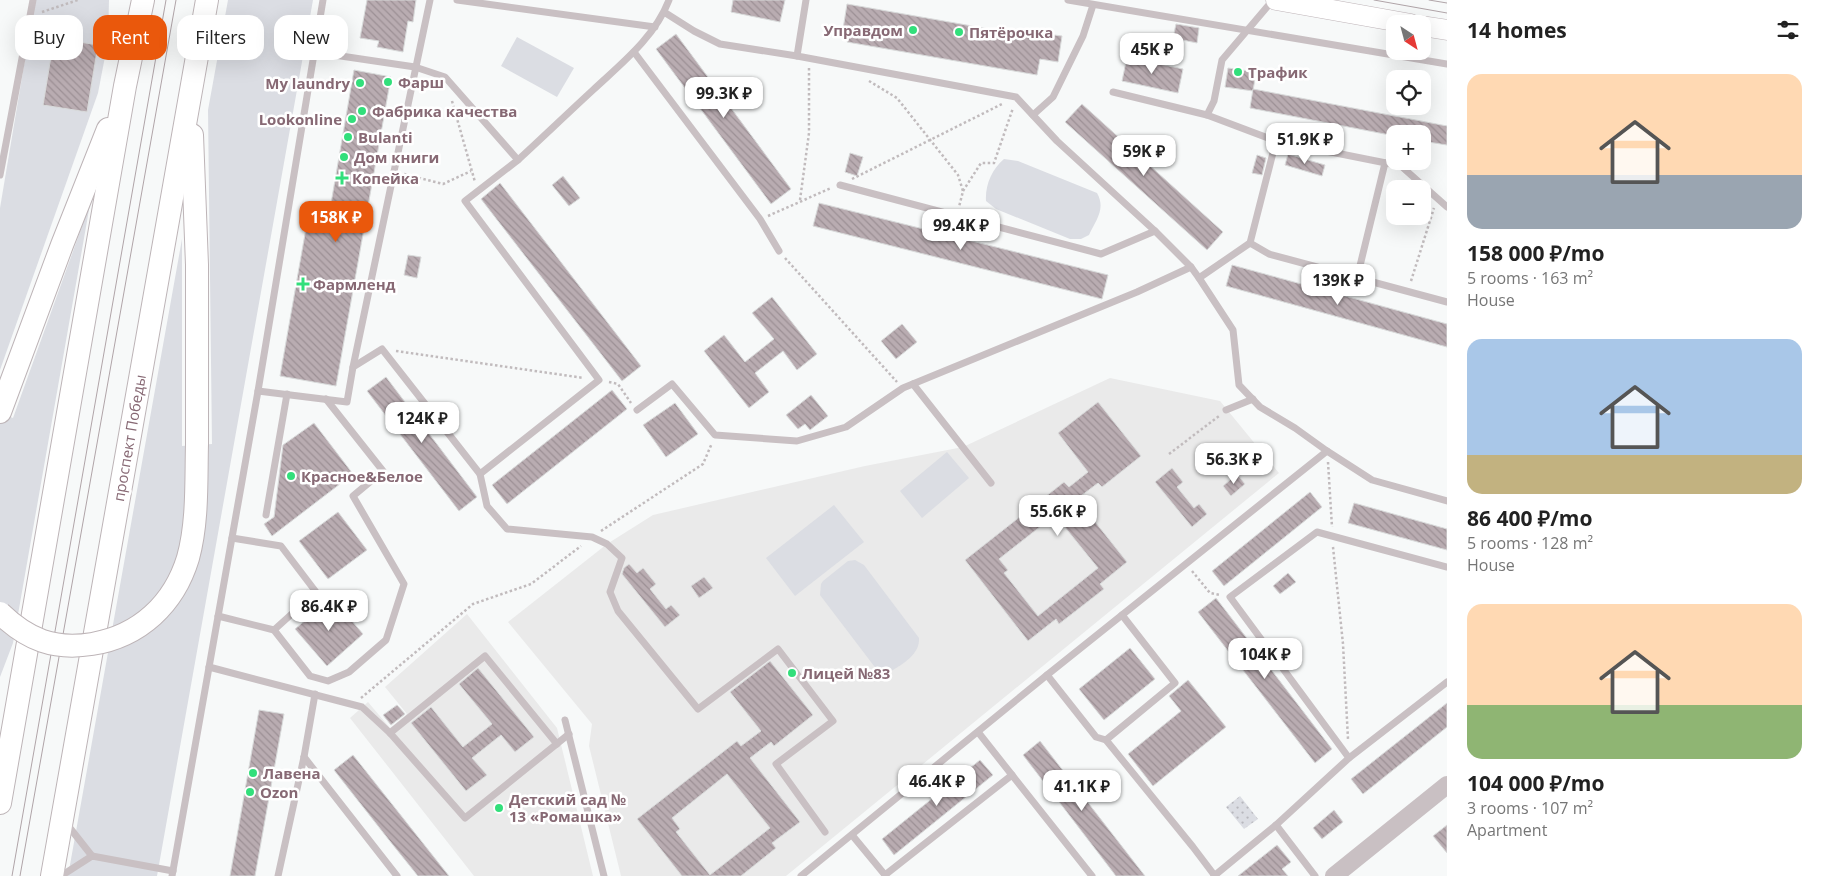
<!DOCTYPE html>
<meta charset="utf-8">
<style>
body{margin:0;font-family:"Open Sans",sans-serif;background:#f6f6f6;color:#222;height:100vh;display:flex;flex-direction:column;font-size:19px;white-space:nowrap}
*{box-sizing:border-box;margin:0}
p{font-size:16px;color:#767676}
.icon{flex:none;width:28px;height:28px;fill:none;stroke:currentColor;stroke-width:2;stroke-linecap:round;stroke-linejoin:round}
.map{position:relative;flex:1;overflow:hidden}
.sheet{display:flex;flex-direction:column;background:#fff;width:375px}
.sheet>*{flex:none}
.hud{position:absolute;left:15px;top:15px;width:475px;height:45px;display:flex;gap:10px}
.needle{width:32px;rotate:144deg}
.buttons{position:absolute;left:1386px;top:15px;display:grid;gap:10px}
.buttons a{display:grid;place-items:center;width:45px;height:45px;border-radius:10px;background:#fff;box-shadow:0 5px 20px #0002;font-size:25px}
.price{position:absolute;translate:-50% -42px;padding:0 11px;border-radius:10px;background:#fff;color:#222;font-size:16px;line-height:32px;filter:drop-shadow(0 1px 2px #0008)}
.price::after{content:'';position:absolute;left:50%;top:30px;width:15px;height:11px;margin-left:-8px;background:inherit;clip-path:polygon(0 0,100% 0,50% 100%)}
.price.current{background:#ea580c;color:#fff}
ul{padding:0;list-style:none}
li{display:grid;align-content:center;gap:10px;height:265px;padding:0 20px}
li span{display:grid;place-items:center;height:155px;border-radius:15px;color:#555}
li>.icon{margin-inline-start:auto}
span .icon{width:90px;height:90px;fill:#fffc;stroke-width:1}
li b{font-size:21px}
h2{display:flex;justify-content:space-between;align-items:center;height:60px;padding:0 20px;font-size:21px}
.tag{padding:0 18px;border-radius:15px;background:#fff;box-shadow:0 5px 20px #0002;font-size:18px;line-height:45px}
.tag.current{background:#ea580c;color:#fff}
main{display:flex;flex:1;min-height:0}
.map>svg:first-child{display:block}
</style>
<main>
<div class="map">
<svg width="1447" height="876" viewBox="0 0 1447 876">
<defs>
<pattern id="park-dots" width="8" height="8" patternUnits="userSpaceOnUse" patternTransform="scale(1.25)"><rect width="8" height="8" fill="#dbdde3"/><path d="M2 2h.1M6 6h.1" fill="none" stroke="#b7b7bd" stroke-width="1.8" stroke-linecap="round"/></pattern>
<pattern id="building-back-hatch" width="6" height="6" patternUnits="userSpaceOnUse" patternTransform="scale(1.25)"><rect width="6" height="6" fill="#b9acb1"/><path d="M-1 5l2 2M0 0l6 6M5-1l2 2" fill="none" stroke="#9c9095"/></pattern>
</defs>
<rect width="100%" height="100%" fill="#f7f9f9"/>
<g fill="#eaeaea">
<polygon points="1110,378 1220,401 1279,473 786,876 621,876 589,746 592,724 508,622 607,544 653,515 865,466 963,447"/>
<polygon points="467,614 557,728 593,876 474,876 350,718 368,702 390,728 407,714 385,687"/>
</g>
<g fill="#dbdde3">
<polygon points="35,0 109,0 108,41 98,93 0,370 0,208"/>
<polygon points="228,0 313,0 157,876 68,876 182,239 182,446 212,444 208,110"/>
<polygon points="517,37 574,68 557,97 501,66"/>
<path d="M1004,159L1018,161L1097,193C1106,209 1096,220 1089,235L1081,239H1070L996,209L986,201C985,185 992,169 1004,159Z"/>
<polygon points="90,204 13,643 0,677 0,413 13,418"/>
<polygon points="947,452 969,478 922,518 900,491"/>
<polygon points="834,505 864,542 795,596 766,558"/>
<path d="M855,560L864,565L919,638C920,654 903,664 891,671L878,670L874,666L820,595L821,584L823,581L848,561Z"/>
</g>
<polygon fill="url(#park-dots)" points="1240,796 1258,819 1244,829 1226,807"/>
<g fill="url(#building-back-hatch)" stroke="#d9dbdb" fill-rule="evenodd">
<polygon points="367,0 416,0 413,22 408,21 403,52 377,47 379,41 360,38"/>
<polygon points="733,0 785,0 780,22 731,12"/>
<polygon points="847,4 1046,39 1047,34 1062,36 1058,62 1040,59 1037,75 847,42 849,30 843,29"/>
<polygon points="1176,24 1199,28 1197,43 1173,38"/>
<polygon points="676,34 791,189 771,204 656,49"/>
<polygon points="54,38 98,45 87,112 43,105"/>
<polygon points="1127,57 1183,69 1178,93 1122,81"/>
<polygon points="1228,68 1256,72 1253,91 1225,87"/>
<polygon points="354,70 391,77 336,386 280,376 309,211 329,215"/>
<polygon points="1253,89 1447,126 1447,145 1422,141 1422,134 1395,134 1395,136 1250,108"/>
<polygon points="1082,104 1223,232 1207,250 1065,122"/>
<polygon points="850,153 863,157 857,176 845,172"/>
<polygon points="1288,154 1325,165 1322,176 1285,165"/>
<polygon points="1257,155 1266,158 1262,175 1252,173"/>
<polygon points="563,176 580,198 569,206 552,185"/>
<polygon points="500,183 641,366 622,381 481,199"/>
<polygon points="819,203 1108,275 1102,299 813,226"/>
<polygon points="408,255 421,257 417,278 404,275"/>
<polygon points="1232,265 1447,324 1447,347 1226,286"/>
<polygon points="772,297 817,354 797,370 783,351 755,373 769,392 749,408 704,351 724,335 745,362 774,339 752,313"/>
<polygon points="902,324 917,342 896,359 881,341"/>
<polygon points="386,377 477,497 459,511 367,391"/>
<polygon points="612,390 627,409 507,504 492,485"/>
<polygon points="811,395 828,416 810,430 805,424 798,429 786,415"/>
<path d="M1098,402L1141,456L1102,487L1098,483L1077,499L1127,562L1100,584L1104,589L1059,624L1056,619L1028,641L965,560L1064,482L1069,487L1088,472L1058,433ZM1055,515L1098,568L1038,616L1004,573L1008,570L999,559Z"/>
<polygon points="675,403 698,434 666,457 643,425"/>
<polygon points="314,423 353,474 272,536 264,524 274,517 283,445"/>
<polygon points="1172,468 1183,482 1177,487 1194,508 1199,504 1207,514 1192,527 1155,482"/>
<polygon points="1237,474 1245,484 1231,496 1223,486"/>
<polygon points="1310,492 1322,507 1224,586 1212,571"/>
<polygon points="1354,503 1447,529 1447,550 1348,523"/>
<polygon points="338,512 367,550 328,579 299,541"/>
<polygon points="629,564 637,573 643,568 656,584 650,589 666,609 671,605 680,615 665,627 622,574 624,568"/>
<polygon points="1288,573 1296,582 1280,594 1273,586"/>
<polygon points="704,577 713,588 699,598 691,586"/>
<polygon points="332,598 363,634 327,666 295,629"/>
<polygon points="1216,598 1332,749 1315,763 1198,612"/>
<polygon points="1130,648 1155,679 1104,720 1079,689"/>
<path d="M770,661L813,715L774,746L771,742L750,758L800,822L772,843L776,848L741,876H682L637,819L737,741L741,746L761,731L730,692ZM727,774L770,828L710,875L676,832L680,829L672,818Z"/>
<polygon points="478,668 534,737 515,752 501,735 472,758 487,775 466,791 411,723 431,707 463,747 492,724 459,684"/>
<polygon points="1188,680 1226,727 1153,786 1128,754 1181,711 1169,696"/>
<polygon points="1447,703 1447,727 1363,794 1351,779"/>
<polygon points="397,705 405,714 391,725 383,715"/>
<polygon points="259,710 284,714 255,876 230,876"/>
<polygon points="1040,741 1145,876 1116,876 1050,790 1023,755"/>
<polygon points="353,755 449,876 418,876 393,845 334,770"/>
<polygon points="980,760 993,775 894,855 882,839"/>
<polygon points="1334,810 1343,822 1322,839 1313,828"/>
<polygon points="1447,825 1447,853 1433,836"/>
<polygon points="1277,845 1291,862 1282,869 1288,876 1238,876"/>
</g>
<g fill="none" stroke-linecap="round" stroke-linejoin="round">
<g stroke="#bfb5b9" stroke-width="21">
<g id="secondary">
<polyline points="1276,0 1411,24"/>
<polyline points="1422,26 1447,30"/>
</g>
</g>
<g stroke="#bdb4b7" stroke-width="24">
<g id="primary">
<polyline points="192,135 197,265 197,444"/>
<polyline points="0,412 62,245 108,129"/>
<polyline points="0,803 125,86 143,0"/>
<polyline points="52,876 207,0"/>
</g>
</g>
<g stroke="#c1bbbd" stroke-width="2.5" stroke-dasharray="2.5 2.5" stroke-linecap="butt">
<polyline points="42,12 78,0"/>
<polyline points="869,81 897,98 958,175 963,191 959,207"/>
<polyline points="452,101 475,182"/>
<polyline points="404,174 443,184 471,171"/>
<polyline points="852,179 1002,104"/>
<polyline points="963,191 981,163 994,163 1013,108"/>
<polyline points="800,200 809,133 809,67"/>
<polyline points="768,216 831,188"/>
<polyline points="785,258 897,382"/>
<polyline points="1411,281 1434,208"/>
<polyline points="396,351 584,378"/>
<polyline points="609,382 618,384 631,403"/>
<polyline points="1169,454 1219,416"/>
<polyline points="1328,462 1332,527"/>
<polyline points="601,531 703,464 712,443"/>
<polyline points="1333,547 1343,644 1348,739"/>
<polyline points="1192,571 1210,593 1220,595"/>
<polyline points="361,698 473,604 531,584 581,546"/>
</g>
<g stroke="#c9c0c3" stroke-width="7">
<polyline points="457,0 655,27"/>
<polyline points="806,0 797,56 1016,97 1057,141 1155,231 1101,254 840,185"/>
<polyline points="1068,0 1447,64"/>
<polyline points="1273,0 1222,60 1214,101 1207,115 1276,141 1401,166 1447,207"/>
<polyline points="664,12 694,31 720,44 797,56"/>
<polyline points="634,52 760,219 779,251"/>
<polyline points="1113,92 1207,115"/>
<polyline points="1033,115 1053,97 1083,36 1093,5"/>
<path d="M518,160C543,137 568,113 593,90C622,63 655,37 669,0"/>
<polyline points="0,175 33,0"/>
<polyline points="1155,231 1191,267 1199,278"/>
<polyline points="1250,243 1269,254 1447,302"/>
<polyline points="1357,278 1385,163"/>
<polyline points="353,367 430,0"/>
<polyline points="913,384 991,483"/>
<polyline points="258,391 347,402 353,367 382,349 480,474 599,380 465,201 518,160 445,77 415,67 314,52"/>
<polyline points="637,410 672,384 715,435 797,441 846,427 903,388 1137,292 1191,267"/>
<polyline points="1226,410 1253,399"/>
<polyline points="1327,451 1372,480 1447,501"/>
<polyline points="480,474 487,506 507,529 592,537 607,544 622,558 610,592 618,611 698,709 778,649 833,721 776,764 825,832"/>
<polyline points="266,515 287,394"/>
<polyline points="232,538 281,546 316,592 274,630"/>
<polyline points="1447,567 1317,532 1230,597 1349,758 1447,682"/>
<polyline points="218,616 274,630 310,676 328,681 349,672 386,640 404,584 353,496 383,471 326,399"/>
<polyline points="209,667 362,707 390,733 465,818 569,734"/>
<polyline points="1047,675 1096,737 1106,740 1193,847 1215,876"/>
<polyline points="565,720 604,876"/>
<polyline points="978,732 1012,775"/>
<polyline points="390,733 485,656 557,744"/>
<polyline points="1106,740 1175,683 1122,615"/>
<polyline points="304,757 397,876"/>
<polyline points="66,823 92,856"/>
<polyline points="1276,825 1315,876"/>
<polyline points="852,835 885,875"/>
<polyline points="61,876 92,856 173,871"/>
<polyline points="172,876 258,391 323,0"/>
<polyline points="278,876 304,757 315,694"/>
<polyline points="801,876 1047,675 1327,451 1295,428 1260,407 1239,385 1233,330 1199,278 1250,243 1276,141"/>
<polyline points="886,876 885,875 1012,775 1092,876"/>
<polyline points="1214,876 1276,825 1349,758"/>
</g>
<polyline stroke="#c9c0c3" stroke-width="18" points="1334,876 1447,785"/>
<use href="#secondary" stroke="#fff" stroke-width="20"/>
<use href="#primary" stroke="#fff" stroke-width="22"/>
<g stroke="#b0a4a8" stroke-width="1">
<polyline points="1374,0 1447,13"/>
<polyline points="1429,0 1447,3"/>
<polyline points="12,876 166,0"/>
<polyline points="20,876 176,0"/>
</g>
<g stroke="#bdb4b7" stroke-width="24" stroke-linecap="butt">
<path id="primary-bridge" d="M0,613C28,640 54,650 92,644C140,636 174,604 188,558C198,522 196,481 197,444"/>
</g>
<use href="#primary-bridge" stroke="#fff" stroke-width="22"/>
</g>
<g fill="#32df7b" stroke="#fff" stroke-width="2">
<circle cx="913" cy="30" r="5"/>
<circle cx="959" cy="32" r="5"/>
<circle cx="1238" cy="72" r="5"/>
<circle cx="388" cy="82" r="5"/>
<circle cx="360" cy="83" r="5"/>
<circle cx="362" cy="111" r="5"/>
<circle cx="352" cy="119" r="5"/>
<circle cx="348" cy="137" r="5"/>
<circle cx="344" cy="157" r="5"/>
<path d="M339.5 170.5h5v5h5v5h-5v5h-5v-5h-5v-5h5z"/>
<path d="M300.5 276.5h5v5h5v5h-5v5h-5v-5h-5v-5h5z"/>
<circle cx="291" cy="476" r="5"/>
<circle cx="792" cy="673" r="5"/>
<circle cx="253" cy="773" r="5"/>
<circle cx="250" cy="792" r="5"/>
<circle cx="499" cy="808" r="5"/>
</g>
<g text-anchor="middle" dominant-baseline="central" stroke-width="5" stroke-linejoin="round" paint-order="stroke">
<g font-size="15" font-weight="bold" fill="#876974" stroke="#fff" text-anchor="start">
<text x="903" y="30" text-anchor="end">Управдом</text>
<text x="969" y="32">Пятёрочка</text>
<text x="1248" y="72">Трафик</text>
<text x="398" y="82">Фарш</text>
<text x="350" y="83" text-anchor="end">My laundry</text>
<text x="372" y="111">Фабрика качества</text>
<text x="342" y="119" text-anchor="end">Lookonline</text>
<text x="358" y="137">Bulanti</text>
<text x="354" y="157">Дом книги</text>
<text x="352" y="178">Копейка</text>
<text x="313" y="284">Фармленд</text>
<text x="301" y="476">Красное&amp;Белое</text>
<text x="802" y="673">Лицей №83</text>
<text x="263" y="773">Лавена</text>
<text x="260" y="792">Ozon</text>
<text x="509" y="799">Детский сад №<tspan x="509" dy="17">13 «Ромашка»</tspan></text>
</g>
<g font-size="15" fill="#876974" stroke="#fff">
<text transform="translate(129 438) rotate(-80)">проспект Победы</text>
</g>
</g>
</svg>
<div class="buttons">
<a><svg class="needle" viewBox="-14 -14 28 28"><path d="M0-13l5 13h-10z" fill="#e53935"/><path d="M0 13l5-13h-10z" fill="#767676"/></svg></a>
<a><svg class="icon" aria-label="locate" viewBox="0 0 24 24"><circle cx="12" cy="12" r="6"/><path d="M12 2v4M12 18v4M2 12h4M18 12h4"/></svg></a>
<a>+</a>
<a>−</a>
</div>
<b class="price" style="left:1152px;top:75px">45K ₽</b>
<b class="price" style="left:724px;top:119px">99.3K ₽</b>
<b class="price" style="left:1305px;top:165px">51.9K ₽</b>
<b class="price" style="left:1144px;top:177px">59K ₽</b>
<b class="price current" style="left:336px;top:243px">158K ₽</b>
<b class="price" style="left:961px;top:251px">99.4K ₽</b>
<b class="price" style="left:1338px;top:306px">139K ₽</b>
<b class="price" style="left:422px;top:444px">124K ₽</b>
<b class="price" style="left:1234px;top:485px">56.3K ₽</b>
<b class="price" style="left:1058px;top:537px">55.6K ₽</b>
<b class="price" style="left:329px;top:632px">86.4K ₽</b>
<b class="price" style="left:1265px;top:680px">104K ₽</b>
<b class="price" style="left:937px;top:807px">46.4K ₽</b>
<b class="price" style="left:1082px;top:812px">41.1K ₽</b>
<div class="hud">
<a class="tag">Buy</a>
<a class="tag current">Rent</a>
<a class="tag">Filters</a>
<a class="tag">New</a>
</div>
</div>
<section class="sheet">
<h2>14 homes<svg class="icon" aria-label="filters" viewBox="0 0 24 24"><path d="M4 7h16M4 17h16"/><circle cx="9" cy="7" r="2"/><circle cx="15" cy="17" r="2"/></svg></h2>
<ul>
<li><span style="background:linear-gradient(#ffd9b3 65%,#9aa5b1 0)"><svg class="icon" aria-label="home" viewBox="0 0 24 24"><path d="M3 11l9-7 9 7M6 9v11h12V9"/></svg></span><div><b>158 000 ₽/mo</b><p>5 rooms · 163 m²</p><p>House</p></div></li>
<li><span style="background:linear-gradient(#a9c7e8 75%,#c2b280 0)"><svg class="icon" aria-label="home" viewBox="0 0 24 24"><path d="M3 11l9-7 9 7M6 9v11h12V9"/></svg></span><div><b>86 400 ₽/mo</b><p>5 rooms · 128 m²</p><p>House</p></div></li>
<li><span style="background:linear-gradient(#ffd9b3 65%,#8fb573 0)"><svg class="icon" aria-label="home" viewBox="0 0 24 24"><path d="M3 11l9-7 9 7M6 9v11h12V9"/></svg></span><div><b>104 000 ₽/mo</b><p>3 rooms · 107 m²</p><p>Apartment</p></div></li>
</ul>
</section>
</main>
